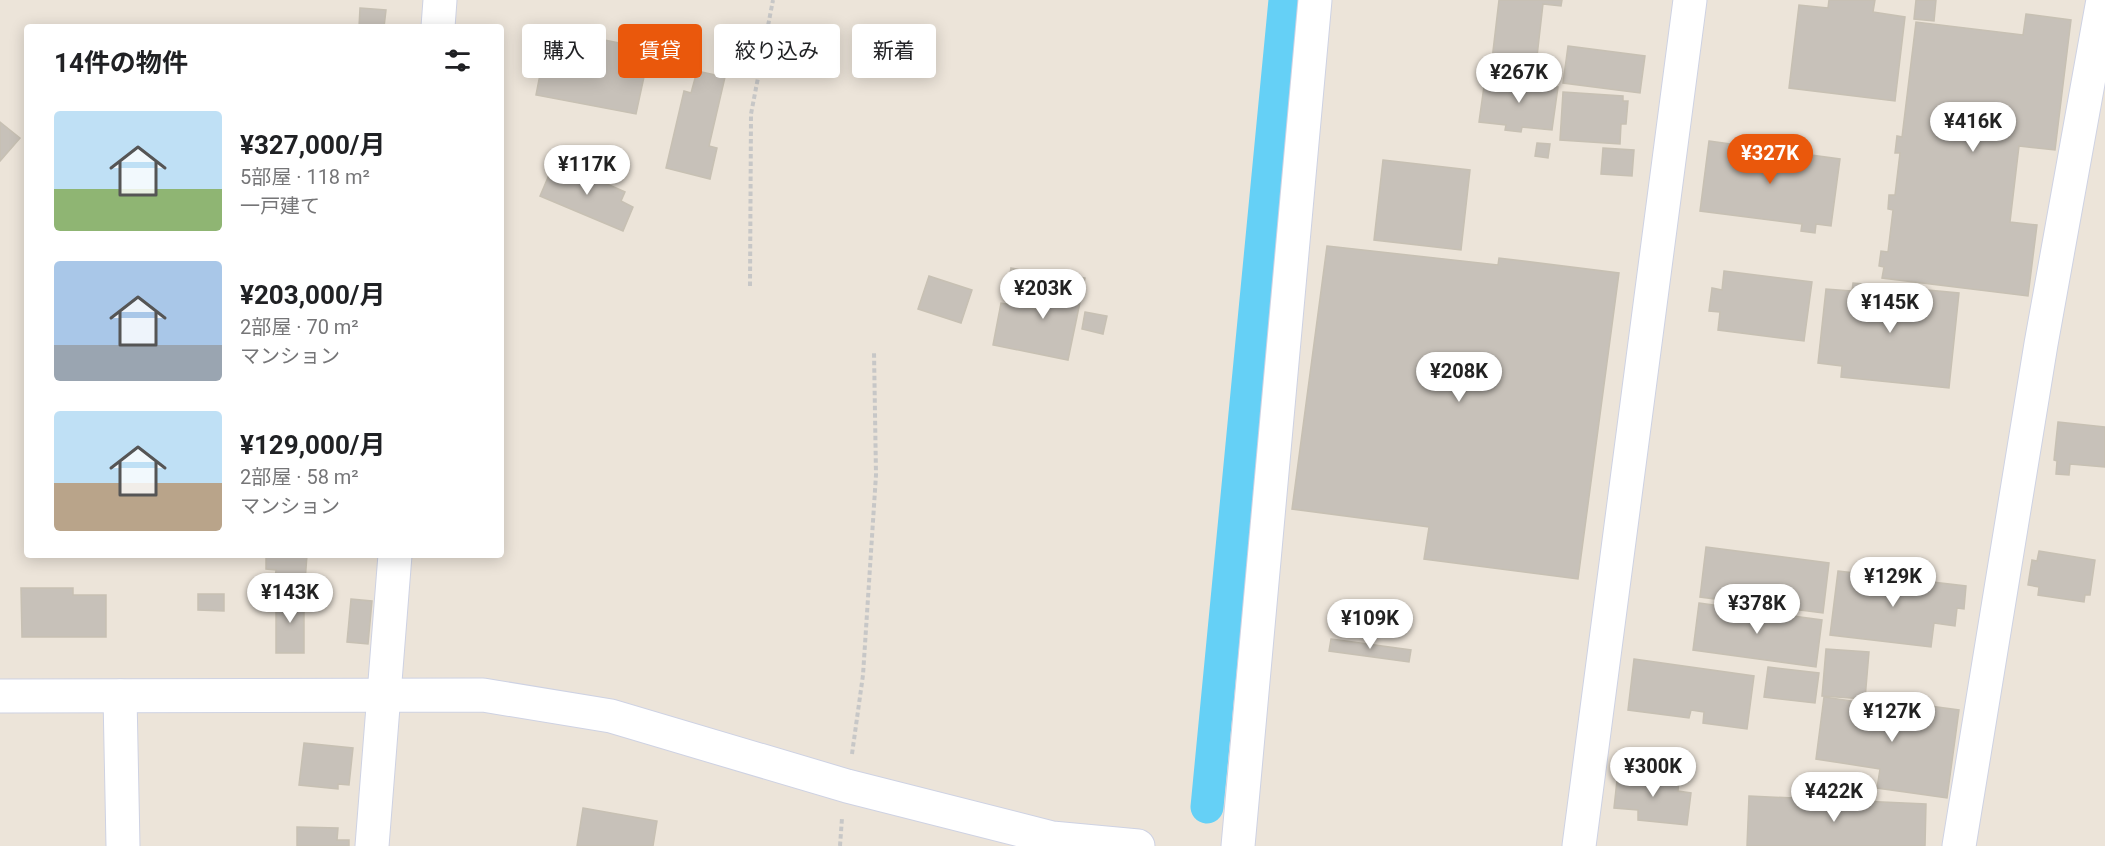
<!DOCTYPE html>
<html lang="ja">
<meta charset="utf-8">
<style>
body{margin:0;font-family:Roboto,"Noto Sans JP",sans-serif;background:#f2f2f2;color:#202124;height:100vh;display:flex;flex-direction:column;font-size:22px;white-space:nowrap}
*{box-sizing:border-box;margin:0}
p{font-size:20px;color:#757577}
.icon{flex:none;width:33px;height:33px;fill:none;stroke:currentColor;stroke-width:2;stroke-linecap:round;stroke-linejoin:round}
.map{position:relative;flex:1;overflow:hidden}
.side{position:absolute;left:24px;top:24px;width:480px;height:534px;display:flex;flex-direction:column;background:#fff;border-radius:6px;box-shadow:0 3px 15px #0003}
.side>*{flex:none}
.guide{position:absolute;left:522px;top:24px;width:570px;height:54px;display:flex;gap:12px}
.price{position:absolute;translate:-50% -51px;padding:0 14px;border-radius:21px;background:#fff;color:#222;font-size:20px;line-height:39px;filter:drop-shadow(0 2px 3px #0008)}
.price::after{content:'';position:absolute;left:50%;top:36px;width:18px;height:14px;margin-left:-9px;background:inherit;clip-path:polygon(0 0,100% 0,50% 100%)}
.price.current{background:#ea580c;color:#fff}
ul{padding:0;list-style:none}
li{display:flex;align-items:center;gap:18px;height:150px;padding:0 30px}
li span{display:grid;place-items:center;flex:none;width:168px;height:120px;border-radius:6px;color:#555}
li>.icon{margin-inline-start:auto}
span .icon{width:72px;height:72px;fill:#fffc;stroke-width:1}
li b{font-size:26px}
h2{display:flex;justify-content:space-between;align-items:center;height:72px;padding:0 30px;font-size:26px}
.chip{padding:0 21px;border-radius:6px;background:#fff;box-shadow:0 3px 15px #0003;font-size:21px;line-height:54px}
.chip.current{background:#ea580c;color:#fff}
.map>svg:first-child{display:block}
</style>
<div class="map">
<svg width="2105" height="846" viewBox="0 0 2105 846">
<rect width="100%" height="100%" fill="#ece4d9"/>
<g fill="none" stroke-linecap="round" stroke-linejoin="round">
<polyline stroke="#65d0f6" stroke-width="33" points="1207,807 1285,0"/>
</g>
<g fill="#c7c1b9" stroke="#c7c0b3" stroke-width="1.5">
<polygon points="1499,0 1562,0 1561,6 1543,4 1535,74 1491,68"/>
<polygon points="1829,0 1875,0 1873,12 1905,17 1895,101 1789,88 1799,5 1828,8"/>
<polygon points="1916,0 1936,0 1934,21 1914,19"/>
<polygon points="360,8 386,10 384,27 359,27"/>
<polygon points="2026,14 2071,20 2055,150 2019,146 2010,222 2037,225 2028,296 1882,278 1884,267 1879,266 1881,251 1888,252 1893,210 1888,209 1889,195 1895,195 1900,153 1895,153 1897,136 1902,137 1916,22 2023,35"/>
<polygon points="549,29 650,49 636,114 536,95"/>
<polygon points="1568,46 1645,56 1640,93 1563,83"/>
<polygon points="697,71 725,77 709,146 717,148 710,179 666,168 684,91 691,93"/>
<polygon points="1510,76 1551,81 1550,86 1558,87 1552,130 1522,127 1521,132 1505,130 1506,125 1479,122 1485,79 1509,82"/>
<polygon points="1563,92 1623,96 1623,101 1628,101 1626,124 1621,124 1620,144 1560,140"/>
<polygon points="0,122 20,138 0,161"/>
<polygon points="1709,141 1840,159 1831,226 1816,224 1815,233 1801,231 1802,224 1700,211"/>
<polygon points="1537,143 1550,144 1548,158 1535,156"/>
<polygon points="1603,148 1634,150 1632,176 1601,174"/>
<polygon points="1383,160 1470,170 1461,250 1374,240"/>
<polygon points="555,161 625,192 621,201 633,207 623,231 540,196"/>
<polygon points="1327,246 1498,265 1499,258 1619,273 1578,579 1424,559 1429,527 1292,509"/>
<polygon points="1011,268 1042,274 1037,303 1006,297"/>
<polygon points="1048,271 1085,278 1068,360 993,345 1001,303 1040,310"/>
<polygon points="1724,271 1812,282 1804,341 1718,330 1720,312 1709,311 1712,288 1722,290"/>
<polygon points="929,276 972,290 961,323 918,309"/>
<polygon points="1853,283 1959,293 1949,388 1841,377 1842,366 1818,363 1826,289 1852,291"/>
<polygon points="1085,312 1107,316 1103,334 1082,329"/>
<polygon points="2058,422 2105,427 2105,467 2070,464 2069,475 2056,474 2057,461 2054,460"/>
<polygon points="1706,547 1829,563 1823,613 1700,597"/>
<polygon points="2039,551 2095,560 2090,595 2085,595 2084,602 2038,595 2039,587 2028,585 2032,560 2037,561"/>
<polygon points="266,555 307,555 305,582 275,580 276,570 266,569"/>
<polygon points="1838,571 1966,586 1964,609 1957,608 1955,626 1934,623 1931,647 1830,635"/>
<polygon points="21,588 73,588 73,595 106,595 106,637 22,637"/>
<polygon points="198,594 224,594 224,611 198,610"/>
<rect x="276" y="595" width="28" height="58"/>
<polygon points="351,599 372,601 368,644 347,642"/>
<polygon points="1699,603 1822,620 1816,667 1693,650"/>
<polygon points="1331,639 1411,650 1409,662 1329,651"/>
<polygon points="1826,649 1869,652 1865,699 1822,696"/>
<polygon points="1634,659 1754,676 1747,729 1703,723 1704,712 1691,710 1689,718 1628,710"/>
<polygon points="1768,667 1819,673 1815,703 1764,697"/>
<polygon points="1824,697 1885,706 1886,700 1959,710 1947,798 1877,788 1880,769 1816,759"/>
<polygon points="304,743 353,748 349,785 338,784 338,789 299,785"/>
<polygon points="1618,771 1679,778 1678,791 1691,793 1687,825 1638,820 1638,810 1614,808"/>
<polygon points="1749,796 1926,804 1925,846 1747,846"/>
<polygon points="583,808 657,821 653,846 577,846"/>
<polygon points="297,827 338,828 337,840 349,840 349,846 297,846"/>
</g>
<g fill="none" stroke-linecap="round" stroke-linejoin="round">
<g stroke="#ced2e3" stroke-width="35">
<polyline id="minor" points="120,696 123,846"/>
</g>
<g stroke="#ced2e3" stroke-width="35">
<g id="tertiary">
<polyline points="438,27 440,0"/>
<polyline points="0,696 483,695 611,716 847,786 1052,838 1138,846"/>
<polyline points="372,846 395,555"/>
<polyline points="1238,846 1315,0"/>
<polyline points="1579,846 1690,0"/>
<polyline points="1959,846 2041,344 2103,0"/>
</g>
</g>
<g stroke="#c7c7c7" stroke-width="4" stroke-dasharray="4.5 3" stroke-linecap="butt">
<polyline points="750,286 751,114 773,0"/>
<polyline points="852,754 863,675 876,475 874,351"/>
<polyline points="840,846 842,818"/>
</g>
<use href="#minor" stroke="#fff" stroke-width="33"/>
<use href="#tertiary" stroke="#fff" stroke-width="33"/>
</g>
</svg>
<b class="price" style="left:1519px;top:104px">¥267K</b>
<b class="price" style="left:1973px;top:153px">¥416K</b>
<b class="price current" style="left:1770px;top:185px">¥327K</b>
<b class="price" style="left:587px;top:196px">¥117K</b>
<b class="price" style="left:1043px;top:320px">¥203K</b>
<b class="price" style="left:1890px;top:334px">¥145K</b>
<b class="price" style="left:1459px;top:403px">¥208K</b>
<b class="price" style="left:1893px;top:608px">¥129K</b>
<b class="price" style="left:290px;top:624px">¥143K</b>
<b class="price" style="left:1757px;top:635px">¥378K</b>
<b class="price" style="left:1370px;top:650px">¥109K</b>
<b class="price" style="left:1892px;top:743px">¥127K</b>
<b class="price" style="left:1653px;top:798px">¥300K</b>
<b class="price" style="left:1834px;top:823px">¥422K</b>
<div class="guide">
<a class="chip">購入</a>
<a class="chip current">賃貸</a>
<a class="chip">絞り込み</a>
<a class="chip">新着</a>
</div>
<section class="side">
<h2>14件の物件<svg class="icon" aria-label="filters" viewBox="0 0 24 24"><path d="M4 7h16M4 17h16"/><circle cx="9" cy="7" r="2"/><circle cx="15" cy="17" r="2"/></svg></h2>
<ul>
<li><span style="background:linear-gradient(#bfe0f5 65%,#8fb573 0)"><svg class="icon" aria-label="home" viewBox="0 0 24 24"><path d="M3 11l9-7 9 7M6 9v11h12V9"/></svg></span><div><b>¥327,000/月</b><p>5部屋 · 118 m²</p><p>一戸建て</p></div></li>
<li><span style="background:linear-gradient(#a9c7e8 70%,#9aa5b1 0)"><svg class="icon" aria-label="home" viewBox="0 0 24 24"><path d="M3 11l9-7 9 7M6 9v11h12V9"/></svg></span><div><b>¥203,000/月</b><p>2部屋 · 70 m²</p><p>マンション</p></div></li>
<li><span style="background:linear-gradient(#bfe0f5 60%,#b9a48a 0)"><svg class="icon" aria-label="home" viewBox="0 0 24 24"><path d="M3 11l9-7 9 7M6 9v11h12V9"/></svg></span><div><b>¥129,000/月</b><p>2部屋 · 58 m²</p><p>マンション</p></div></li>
</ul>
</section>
</div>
